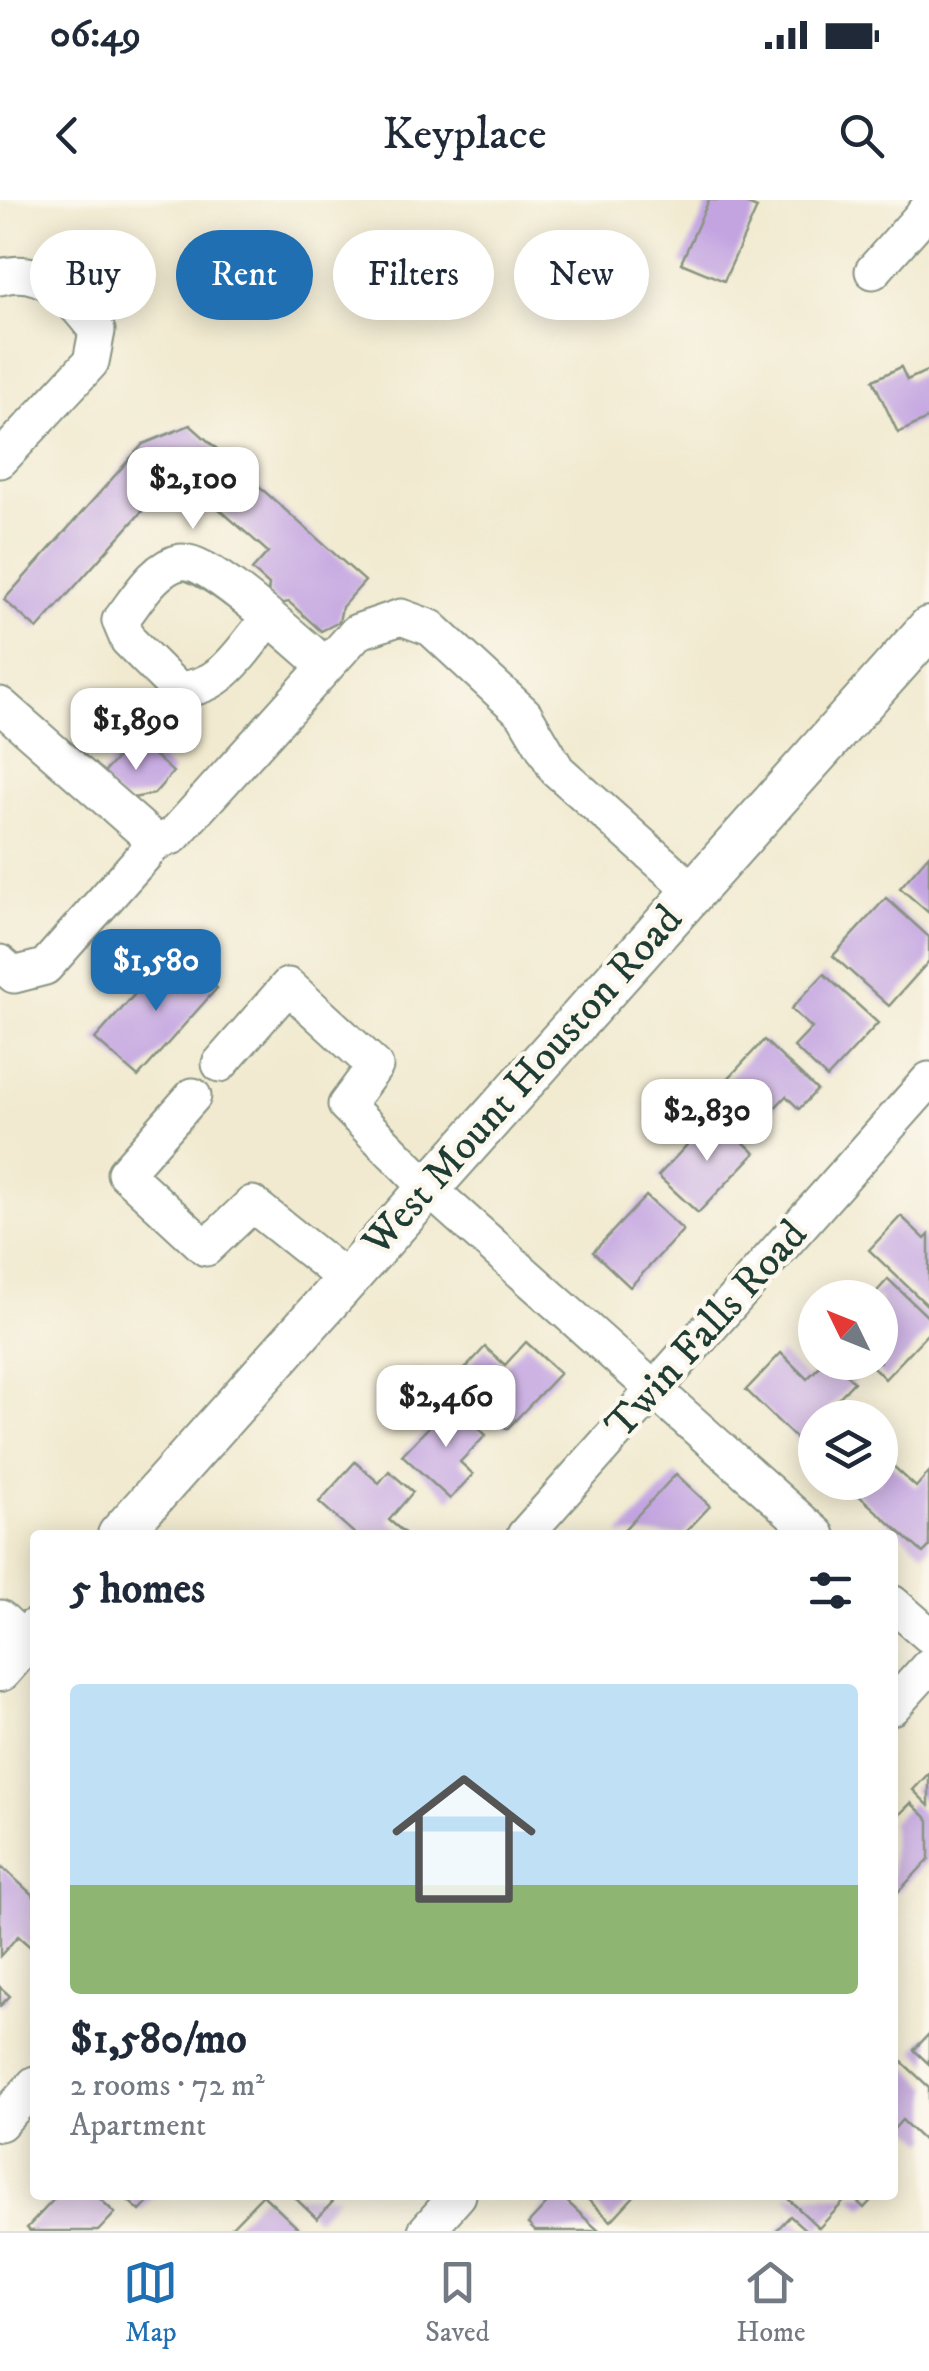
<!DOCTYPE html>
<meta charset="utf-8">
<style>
body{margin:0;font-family:"IM FELL DW Pica",serif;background:#f6f6f7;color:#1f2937;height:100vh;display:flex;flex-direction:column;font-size:38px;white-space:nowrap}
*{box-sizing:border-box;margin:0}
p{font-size:32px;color:#747a83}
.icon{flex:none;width:55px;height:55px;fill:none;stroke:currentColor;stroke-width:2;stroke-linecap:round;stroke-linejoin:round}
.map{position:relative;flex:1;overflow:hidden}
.sheet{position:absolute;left:30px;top:1330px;width:868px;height:670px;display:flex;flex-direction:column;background:#fff;border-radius:10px;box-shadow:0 5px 25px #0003}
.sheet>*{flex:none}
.hud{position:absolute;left:30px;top:30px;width:870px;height:90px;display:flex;gap:20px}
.needle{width:65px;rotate:313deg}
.buttons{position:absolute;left:798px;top:1080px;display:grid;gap:20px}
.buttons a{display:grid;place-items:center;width:100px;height:100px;border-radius:50%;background:#fff;box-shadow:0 5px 25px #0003;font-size:50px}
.price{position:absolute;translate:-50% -85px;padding:0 22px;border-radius:20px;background:#fff;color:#222;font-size:32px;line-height:65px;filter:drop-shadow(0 2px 5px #0008)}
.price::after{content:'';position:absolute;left:50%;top:60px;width:30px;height:22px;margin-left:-15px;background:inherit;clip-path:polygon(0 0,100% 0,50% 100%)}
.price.active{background:#1f6fb2;color:#fff}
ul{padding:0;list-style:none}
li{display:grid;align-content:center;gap:20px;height:530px;padding:0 40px}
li+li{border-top:2px solid #e0e1e3}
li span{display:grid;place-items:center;height:310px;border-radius:10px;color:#555}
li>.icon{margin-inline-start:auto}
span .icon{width:180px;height:180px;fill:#fffc;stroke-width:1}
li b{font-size:42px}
h2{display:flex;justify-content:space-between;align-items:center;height:120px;padding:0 40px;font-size:42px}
.chip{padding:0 35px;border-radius:45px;background:#fff;box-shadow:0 5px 25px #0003;font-size:35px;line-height:90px}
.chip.active{background:#1f6fb2;color:#fff}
.status{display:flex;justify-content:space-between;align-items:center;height:70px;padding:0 50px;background:#fff;direction:ltr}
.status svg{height:28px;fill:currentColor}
header{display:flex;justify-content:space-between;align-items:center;height:130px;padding:0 40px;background:#fff;font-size:45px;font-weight:600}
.tab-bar{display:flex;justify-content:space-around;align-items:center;height:140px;border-top:2px solid #e0e1e3;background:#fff;font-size:28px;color:#747a83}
.tab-bar a{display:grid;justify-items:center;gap:5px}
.tab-bar .active{color:#1f6fb2}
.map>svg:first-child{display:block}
</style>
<div class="status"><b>06:49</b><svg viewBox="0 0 49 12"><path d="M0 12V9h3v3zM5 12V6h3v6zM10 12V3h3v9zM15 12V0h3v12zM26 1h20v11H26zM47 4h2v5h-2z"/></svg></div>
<header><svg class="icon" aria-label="back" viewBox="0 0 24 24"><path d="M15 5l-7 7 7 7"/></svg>Keyplace<svg class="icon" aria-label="search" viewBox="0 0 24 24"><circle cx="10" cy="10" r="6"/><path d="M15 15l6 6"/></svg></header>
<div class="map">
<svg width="929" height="2031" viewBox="0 0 929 2031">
<rect width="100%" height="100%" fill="#fbf7ec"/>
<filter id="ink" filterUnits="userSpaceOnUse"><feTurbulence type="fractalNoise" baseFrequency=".01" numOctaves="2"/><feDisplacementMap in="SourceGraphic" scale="20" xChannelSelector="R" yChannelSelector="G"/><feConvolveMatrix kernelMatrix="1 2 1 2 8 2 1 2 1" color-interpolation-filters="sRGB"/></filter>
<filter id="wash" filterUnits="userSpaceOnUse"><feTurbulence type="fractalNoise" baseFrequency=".0048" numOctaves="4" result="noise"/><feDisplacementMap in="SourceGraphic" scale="40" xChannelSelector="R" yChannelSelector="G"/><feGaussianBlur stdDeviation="2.25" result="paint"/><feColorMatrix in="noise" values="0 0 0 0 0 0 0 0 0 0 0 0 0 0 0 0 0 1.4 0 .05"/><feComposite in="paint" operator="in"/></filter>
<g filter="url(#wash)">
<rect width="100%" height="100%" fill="#f1ead0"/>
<g id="blocks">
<g fill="#c3a4e1">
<polygon points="709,0 738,0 757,8 724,81 681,63"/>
<polygon points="901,167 907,180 929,170 929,218 898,233 873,180"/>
<polygon points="190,225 365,381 342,407 339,422 321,431 289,402 279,404 268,394 269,385 252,370 268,352 177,272 37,429 4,400 143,244"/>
<polygon points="135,538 173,572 154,594 122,600 98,579"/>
<polygon points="929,655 929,713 900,688"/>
<polygon points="886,698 929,737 929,761 889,806 833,756"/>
<polygon points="174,750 217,788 138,877 95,839"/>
<polygon points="824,774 878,823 827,878 794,847 812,828 791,809"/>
<polygon points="764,840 817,890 799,909 786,896 753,931 713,895"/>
<polygon points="715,915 755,953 698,1013 658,976"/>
<polygon points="646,996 683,1030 630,1087 593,1052"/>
<polygon points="901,1016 925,1039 929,1035 929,1107 869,1050"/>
<polygon points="888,1079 929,1118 929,1132 885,1179 868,1162 880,1162 880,1098 871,1098"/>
<polygon points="842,1087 853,1098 832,1098"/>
<polygon points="526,1142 560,1173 507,1229 455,1180 485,1147 505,1165"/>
<polygon points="781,1153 807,1179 824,1162 835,1162 854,1182 829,1208 838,1218 815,1218 815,1257 746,1190"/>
<polygon points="452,1203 486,1235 460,1262 473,1274 450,1299 402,1255"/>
<polygon points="880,1254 916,1287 929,1272 929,1347 923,1353 847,1285 880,1282"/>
<polygon points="355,1262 379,1283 389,1271 413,1292 389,1320 407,1335 356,1335 319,1302"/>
<polygon points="676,1274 710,1306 683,1335 619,1335"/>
<polygon points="929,1573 929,1606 913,1590"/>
<polygon points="911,1603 929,1620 929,1659 898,1692 892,1687 892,1622"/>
<polygon points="3,1668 35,1697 35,1751 18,1736 0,1756 0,1671"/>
<polygon points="0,1787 10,1796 0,1806"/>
<polygon points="929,1834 929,1864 914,1850"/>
<polygon points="901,1861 929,1887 929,1938 925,1942 902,1920 892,1931 892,1870"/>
<polygon points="58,1995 96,1995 115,2013 98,2031 30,2031 27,2028"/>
<polygon points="122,1995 155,1995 140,2011"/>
<polygon points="263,1995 301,2031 228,2031"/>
<polygon points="292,1995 339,1995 317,2019"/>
<polygon points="555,1995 560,1995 599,2031 535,2031 528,2024"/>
<polygon points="583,1995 635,1995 611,2021"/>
<polygon points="784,1995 876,1995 864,2008 850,1995 819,2028"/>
<polygon points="790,2016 807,2031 776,2031"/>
</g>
</g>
</g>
<g filter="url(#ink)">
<use href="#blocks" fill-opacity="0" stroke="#889482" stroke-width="2.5"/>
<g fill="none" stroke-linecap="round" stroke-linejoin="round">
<g stroke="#889482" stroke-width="39">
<g id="minor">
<polyline points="873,71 929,8"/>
<path d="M0,77C44,64 72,99 97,131L91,162L0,260"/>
<path d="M269,418C241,451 222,490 177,489L128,440L120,421C136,401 154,367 181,362C208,358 301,445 325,465"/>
<polyline points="0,505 156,642"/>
<polyline points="0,763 14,775 45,767 156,642 173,636 357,432 401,417 431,428 524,514 557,570 693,691"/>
<polyline points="220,864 288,786 375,866 346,905 428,988 817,1335"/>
<polyline points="193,896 125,973 206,1048 252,1004 346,1079"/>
<polyline points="525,1335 929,880"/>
<polyline points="892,1403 929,1435"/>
<polyline points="0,1418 25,1441"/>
<polyline points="892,1507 929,1466"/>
<polyline points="0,1923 35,1884"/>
<polyline points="426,2031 458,1995"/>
</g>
</g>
<g stroke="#889482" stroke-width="46">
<g id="major">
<polyline points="119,1335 929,428"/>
<polyline points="0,1470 35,1430"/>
</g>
</g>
<use href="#minor" stroke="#fff" stroke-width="35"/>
<use href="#major" stroke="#fff" stroke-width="42"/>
</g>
</g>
<g text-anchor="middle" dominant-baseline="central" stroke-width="9" stroke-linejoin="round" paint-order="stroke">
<g font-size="42" fill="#1f3d34" stroke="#fbf7ec">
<text transform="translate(523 881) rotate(-48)">West Mount Houston Road</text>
<text transform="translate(707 1130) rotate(-48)">Twin Falls Road</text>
</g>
</g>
</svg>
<div class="buttons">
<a><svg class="needle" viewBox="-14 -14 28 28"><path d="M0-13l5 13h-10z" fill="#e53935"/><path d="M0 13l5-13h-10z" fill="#747a83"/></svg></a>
<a><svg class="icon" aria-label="layers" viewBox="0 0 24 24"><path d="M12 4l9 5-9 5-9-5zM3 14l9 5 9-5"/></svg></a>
</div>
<b class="price" style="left:193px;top:332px">$2,100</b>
<b class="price" style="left:136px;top:573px">$1,890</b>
<b class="price active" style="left:156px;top:814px">$1,580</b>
<b class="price" style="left:707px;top:964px">$2,830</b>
<b class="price" style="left:446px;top:1250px">$2,460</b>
<div class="hud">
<a class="chip">Buy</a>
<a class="chip active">Rent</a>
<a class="chip">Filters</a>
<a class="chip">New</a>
</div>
<section class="sheet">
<h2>5 homes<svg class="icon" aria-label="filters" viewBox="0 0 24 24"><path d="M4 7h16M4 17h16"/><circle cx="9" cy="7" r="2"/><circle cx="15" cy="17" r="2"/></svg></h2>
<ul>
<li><span style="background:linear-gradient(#bfe0f5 65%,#8fb573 0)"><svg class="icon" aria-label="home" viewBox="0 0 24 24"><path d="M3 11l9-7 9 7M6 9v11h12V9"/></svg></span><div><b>$1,580/mo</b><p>2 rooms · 72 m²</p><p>Apartment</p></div></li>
</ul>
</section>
</div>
<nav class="tab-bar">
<a class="active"><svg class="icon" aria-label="map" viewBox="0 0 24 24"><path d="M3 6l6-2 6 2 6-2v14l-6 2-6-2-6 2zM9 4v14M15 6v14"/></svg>Map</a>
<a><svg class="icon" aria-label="saved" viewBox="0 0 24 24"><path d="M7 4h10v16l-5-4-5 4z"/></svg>Saved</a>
<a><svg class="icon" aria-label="home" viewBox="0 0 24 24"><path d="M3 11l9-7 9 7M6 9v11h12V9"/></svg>Home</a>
</nav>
